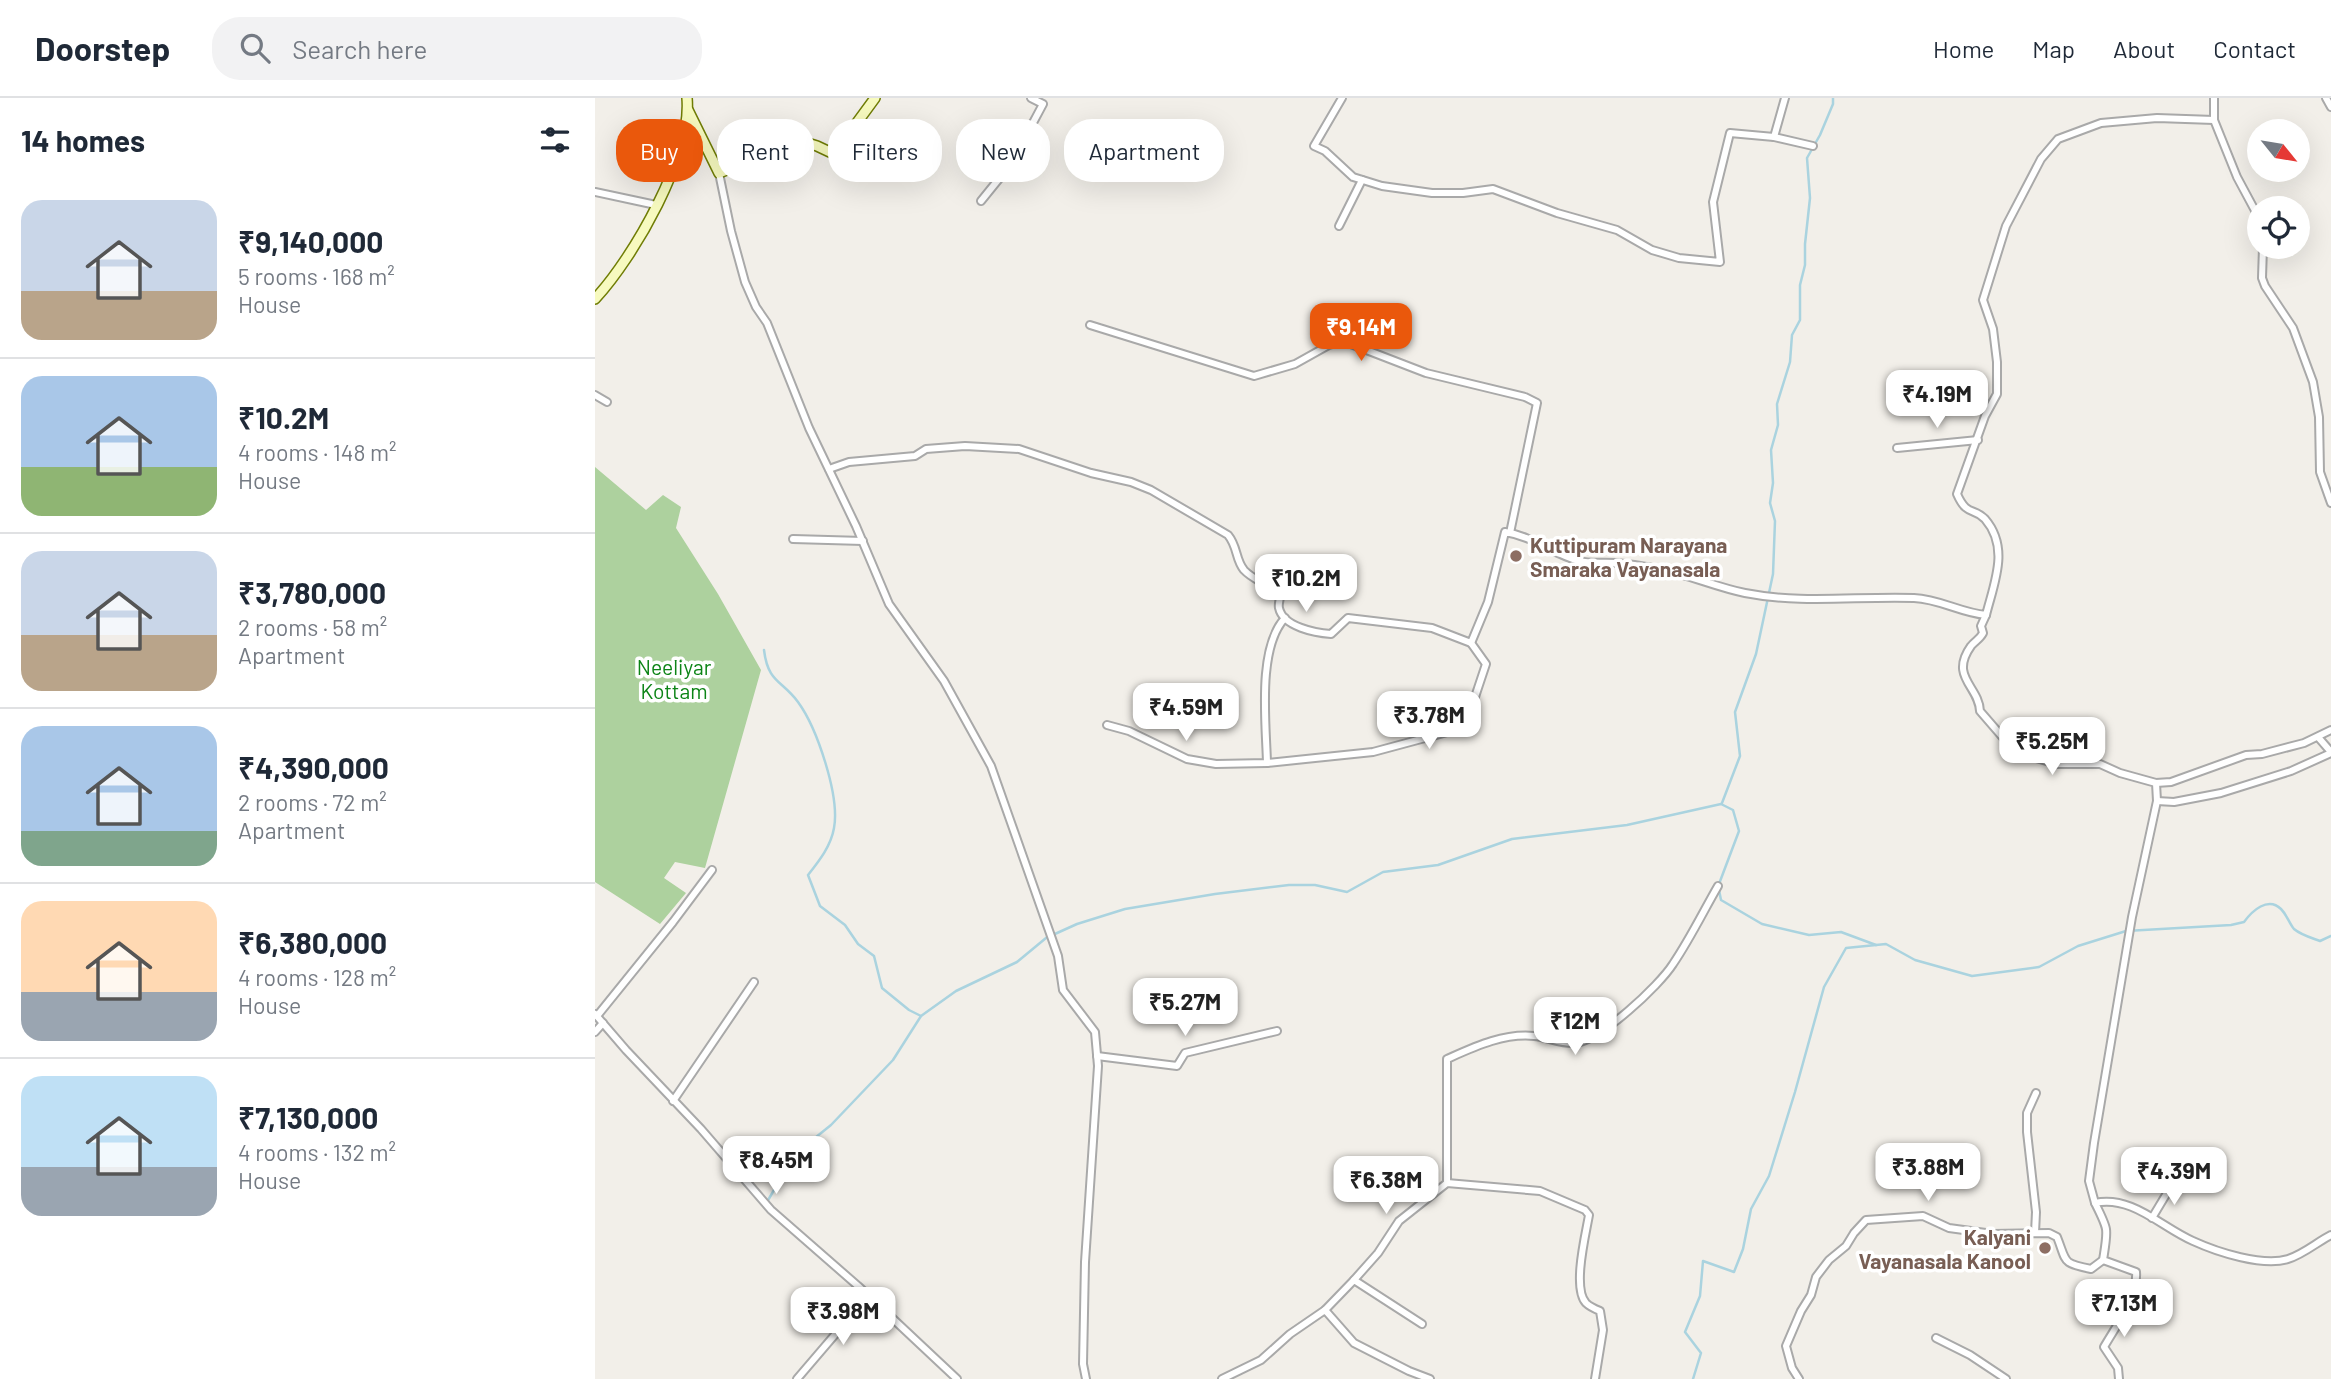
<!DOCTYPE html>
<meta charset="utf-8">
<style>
body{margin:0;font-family:Barlow,sans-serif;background:#f2f2f3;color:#1f2937;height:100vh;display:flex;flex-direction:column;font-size:26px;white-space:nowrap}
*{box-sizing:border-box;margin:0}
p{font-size:23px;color:#747a83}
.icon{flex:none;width:38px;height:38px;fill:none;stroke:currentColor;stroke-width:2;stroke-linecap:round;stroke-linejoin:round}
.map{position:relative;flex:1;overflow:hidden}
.panel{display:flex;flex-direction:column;background:#fff;width:595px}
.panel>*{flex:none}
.guide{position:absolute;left:21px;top:21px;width:665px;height:63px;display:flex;gap:14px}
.needle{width:46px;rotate:120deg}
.tools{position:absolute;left:1652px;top:21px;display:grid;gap:14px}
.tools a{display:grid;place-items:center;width:63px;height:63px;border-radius:50%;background:#fff;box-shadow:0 7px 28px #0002;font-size:35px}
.price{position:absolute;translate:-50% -60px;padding:0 16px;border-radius:14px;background:#fff;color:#222;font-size:23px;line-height:46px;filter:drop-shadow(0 2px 4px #0008)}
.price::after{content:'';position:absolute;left:50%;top:42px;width:21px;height:16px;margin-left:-10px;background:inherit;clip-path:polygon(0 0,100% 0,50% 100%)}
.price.on{background:#ea580c;color:#fff}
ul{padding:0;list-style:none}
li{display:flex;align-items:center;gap:21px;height:175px;padding:0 21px}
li+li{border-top:2px solid #e0e1e3}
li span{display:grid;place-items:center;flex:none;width:196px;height:140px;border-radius:21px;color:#555}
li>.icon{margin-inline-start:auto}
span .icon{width:84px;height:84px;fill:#fffc;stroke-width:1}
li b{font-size:30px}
h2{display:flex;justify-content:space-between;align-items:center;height:84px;padding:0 21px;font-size:30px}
.pill{padding:0 24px;border-radius:28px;background:#fff;box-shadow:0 7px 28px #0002;font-size:24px;line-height:63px}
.pill.on{background:#ea580c;color:#fff}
header{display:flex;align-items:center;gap:42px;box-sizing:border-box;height:98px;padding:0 35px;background:#fff;border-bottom:2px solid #e0e1e3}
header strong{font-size:33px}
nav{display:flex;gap:38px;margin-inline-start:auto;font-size:24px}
.search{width:490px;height:63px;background:#f2f2f3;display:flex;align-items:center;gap:18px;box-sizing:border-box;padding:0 24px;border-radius:28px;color:#747a83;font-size:26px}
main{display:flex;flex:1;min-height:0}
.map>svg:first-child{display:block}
</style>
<header>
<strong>Doorstep</strong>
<div class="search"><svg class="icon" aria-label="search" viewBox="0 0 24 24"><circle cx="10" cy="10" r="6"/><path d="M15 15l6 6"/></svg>Search here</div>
<nav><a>Home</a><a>Map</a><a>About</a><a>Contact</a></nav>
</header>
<main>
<section class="panel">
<h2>14 homes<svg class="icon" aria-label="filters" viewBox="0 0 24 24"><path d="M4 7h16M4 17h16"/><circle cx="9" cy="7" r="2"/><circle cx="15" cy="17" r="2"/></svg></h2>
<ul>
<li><span style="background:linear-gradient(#c9d6e8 65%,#b9a48a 0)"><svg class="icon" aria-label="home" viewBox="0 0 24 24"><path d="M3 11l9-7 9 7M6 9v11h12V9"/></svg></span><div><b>₹9,140,000</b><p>5 rooms · 168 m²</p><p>House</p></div></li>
<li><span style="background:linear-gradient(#a9c7e8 65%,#8fb573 0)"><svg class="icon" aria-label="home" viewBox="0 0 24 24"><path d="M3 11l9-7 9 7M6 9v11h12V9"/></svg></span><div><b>₹10.2M</b><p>4 rooms · 148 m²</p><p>House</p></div></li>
<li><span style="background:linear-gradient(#c9d6e8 60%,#b9a48a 0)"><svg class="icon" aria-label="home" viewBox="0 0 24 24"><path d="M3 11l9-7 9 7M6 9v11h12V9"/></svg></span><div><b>₹3,780,000</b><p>2 rooms · 58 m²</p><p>Apartment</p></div></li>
<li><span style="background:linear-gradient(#a9c7e8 75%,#7fa58c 0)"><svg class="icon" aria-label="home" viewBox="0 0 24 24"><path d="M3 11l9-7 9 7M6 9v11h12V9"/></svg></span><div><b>₹4,390,000</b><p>2 rooms · 72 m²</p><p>Apartment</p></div></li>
<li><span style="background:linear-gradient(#ffd9b3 65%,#9aa5b1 0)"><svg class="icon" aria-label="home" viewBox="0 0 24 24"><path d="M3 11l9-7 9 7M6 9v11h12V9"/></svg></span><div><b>₹6,380,000</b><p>4 rooms · 128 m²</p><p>House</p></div></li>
<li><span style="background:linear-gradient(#bfe0f5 65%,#9aa5b1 0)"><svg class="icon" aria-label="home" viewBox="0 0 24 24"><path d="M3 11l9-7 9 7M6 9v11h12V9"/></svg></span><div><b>₹7,130,000</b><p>4 rooms · 132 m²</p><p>House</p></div></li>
</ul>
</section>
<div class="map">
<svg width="1736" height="1281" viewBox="0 0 1736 1281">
<rect width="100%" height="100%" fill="#f2efe9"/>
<polygon fill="#add19e" points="0,369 51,412 68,397 86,409 81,430 123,496 166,572 110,770 80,764 69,780 91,795 65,826 0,784"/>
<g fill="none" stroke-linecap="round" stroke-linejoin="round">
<g stroke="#aad3df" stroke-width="2.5">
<path d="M169,552C173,585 187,582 203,604C222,630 245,698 239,730C236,748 224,763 213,777L225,808L250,827L263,846L279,858L287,890L314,912L326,918"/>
<polyline points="1127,705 1145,658 1140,614 1161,556 1178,476 1180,423 1175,405 1178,385 1176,352 1183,327 1182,306 1195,264 1197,237 1205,222 1205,187 1210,167 1210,146 1215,100 1212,60 1225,37 1238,6 1238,0"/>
<polyline points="1124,792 1126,802 1167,826 1214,837 1246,834 1281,847"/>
<polyline points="172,1104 200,1056 236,1027 298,962 326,918 361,893 422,864 451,840 482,826 530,811 620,796 694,787 720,787 752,794 788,774 843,767 917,741 1032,727 1126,706 1138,712 1144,733 1124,786"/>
<path d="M1098,1281L1106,1255L1090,1234L1105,1198L1108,1163L1139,1174L1148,1151L1156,1111L1174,1078L1200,994L1229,889L1251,850L1291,846L1320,862L1377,878L1444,869L1483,848L1531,833L1636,827L1649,824C1657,813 1673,798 1686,811C1692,817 1694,825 1699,831C1706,837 1717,840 1725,843L1736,838"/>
</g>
<g stroke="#a9a9a9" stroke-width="10">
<g id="minor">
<polyline points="747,0 719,48 730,53 758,79 787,88 837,95 868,95 898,91 962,115 1022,132 1057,152 1084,160 1125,164 1118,104 1135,35 1179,39 1218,48"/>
<polyline points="1731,0 1736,9"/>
<polyline points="1619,22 1642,79 1664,120"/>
<polyline points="1179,39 1190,0"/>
<polyline points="124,75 136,133 150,184 161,209 172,225 214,330 261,428 294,506 349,583 396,668 463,858 468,892 500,934 503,968 490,1164 488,1266 491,1281"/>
<polyline points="0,94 61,107"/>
<polyline points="386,103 416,66 448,6 436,0"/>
<polyline points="744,128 767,82"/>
<polyline points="1668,149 1667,180 1670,188 1698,230 1718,284 1724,319 1725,374 1736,405"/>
<polyline points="495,227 659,278 700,266 734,247 748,243 831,275 930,299 942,305 915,435"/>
<polyline points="0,297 12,304"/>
<polyline points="1302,350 1383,342"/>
<path d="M234,371L254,364L320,358L331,351L370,348L424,351L496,375L536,384L556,392L633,437C643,449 640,461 649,472C659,483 675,486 685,498C685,502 683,506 684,510C688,529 721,535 736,536L753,520L837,530L876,545L893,504L910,434C937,438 958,456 984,463C996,466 1009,464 1021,465C1035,466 1049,468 1063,471C1093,476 1120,489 1150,495C1206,506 1262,498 1319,500C1345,501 1366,515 1391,517C1399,485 1415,450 1390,421C1379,409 1372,419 1362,396L1390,318L1402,296V264L1398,231L1388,202L1411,128L1446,61L1463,41L1506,25L1562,20L1619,22V0"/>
<polyline points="198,441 268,443"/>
<path d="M1391,517L1386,528L1388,535C1385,541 1380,543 1376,548C1354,579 1384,588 1385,613L1417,650L1427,656L1462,666H1505L1525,675L1561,685L1562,703L1537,819L1499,1045L1494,1083L1500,1105"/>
<polyline points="512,627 534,633 592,661 621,666 672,665 778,654 871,629 877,625 877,608 891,566 876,545"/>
<polyline points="1723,639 1736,654"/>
<path d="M672,665C671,625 662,550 690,520"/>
<polyline points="1561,685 1576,684 1651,657 1667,656 1709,645 1736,632"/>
<polyline points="1562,703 1579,704 1626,695 1696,673 1736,655"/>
<polyline points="0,916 31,952 106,1031 176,1112 263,1188 362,1281"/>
<polyline points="2,918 78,824 117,772"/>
<polyline points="0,934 8,925"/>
<polyline points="502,958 582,968 590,955 682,933"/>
<polyline points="78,1003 159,884"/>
<path d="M852,1085V961C879,949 908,935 939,938C952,939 966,946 980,945C1005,943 1064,888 1078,866C1095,841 1108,814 1123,788"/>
<polyline points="1557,1120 1578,1085"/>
<polyline points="1440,1135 1441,1114 1432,1034 1432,1015 1441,995"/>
<path d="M759,1182L783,1155L804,1123L852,1085L945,1093L990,1112L994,1117C991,1135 977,1190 991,1205C994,1208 1000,1211 1005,1213L1008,1232L1000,1281"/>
<polyline points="730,1212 759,1182 827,1226"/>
<polyline points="1341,1240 1375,1257 1411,1281"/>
<polyline points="202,1281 273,1198"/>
<polyline points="627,1281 666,1262 695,1236 730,1212 759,1245 814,1273 835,1281"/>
<path d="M1204,1281L1197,1270L1191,1248L1206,1213L1216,1197L1221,1179L1234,1162L1251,1148L1259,1135L1271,1122L1328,1118L1354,1130L1398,1136L1454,1135L1462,1139C1472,1164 1466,1165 1496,1171L1508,1162"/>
<path d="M1524,1281L1523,1270L1509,1249C1521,1228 1543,1199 1541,1174L1508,1162C1513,1130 1514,1133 1500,1105C1537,1097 1566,1129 1598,1143C1622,1154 1668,1169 1693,1161C1709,1156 1722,1144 1736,1137"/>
</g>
</g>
<g stroke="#707d05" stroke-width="12">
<g id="secondary">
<polyline points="93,12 124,75 206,43 222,48 239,56 280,0"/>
<path d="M0,201C39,159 97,58 92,0"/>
</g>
</g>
<use href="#minor" stroke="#fff" stroke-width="6"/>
<use href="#secondary" stroke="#f7fabf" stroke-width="9"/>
</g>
<g fill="#8d6e63" stroke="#fff" stroke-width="2.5">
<circle cx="921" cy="458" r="7"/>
<circle cx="1450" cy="1150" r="7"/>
</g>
<g text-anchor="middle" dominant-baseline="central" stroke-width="7" stroke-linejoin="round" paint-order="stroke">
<g font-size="21" font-weight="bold" fill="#785e54" stroke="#fff" text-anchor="start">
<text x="935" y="446">Kuttipuram Narayana<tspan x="935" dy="24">Smaraka Vayanasala</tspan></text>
<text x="1436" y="1138" text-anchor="end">Kalyani<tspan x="1436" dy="24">Vayanasala Kanool</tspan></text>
</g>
<g font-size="21" fill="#0c8416" stroke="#fff">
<text x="79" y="568">Neeliyar<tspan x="79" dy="24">Kottam</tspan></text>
</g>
</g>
</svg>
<div class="tools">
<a><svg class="needle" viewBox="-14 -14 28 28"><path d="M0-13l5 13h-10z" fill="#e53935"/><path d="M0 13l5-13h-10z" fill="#747a83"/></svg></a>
<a><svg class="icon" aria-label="locate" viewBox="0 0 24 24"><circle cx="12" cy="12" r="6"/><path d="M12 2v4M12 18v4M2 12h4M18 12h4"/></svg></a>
</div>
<b class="price on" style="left:766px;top:265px">₹9.14M</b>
<b class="price" style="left:1342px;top:332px">₹4.19M</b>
<b class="price" style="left:711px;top:516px">₹10.2M</b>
<b class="price" style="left:591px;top:645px">₹4.59M</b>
<b class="price" style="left:834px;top:653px">₹3.78M</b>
<b class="price" style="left:1457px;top:679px">₹5.25M</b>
<b class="price" style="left:590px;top:940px">₹5.27M</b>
<b class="price" style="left:980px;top:959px">₹12M</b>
<b class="price" style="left:181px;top:1098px">₹8.45M</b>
<b class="price" style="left:1333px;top:1105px">₹3.88M</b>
<b class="price" style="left:1579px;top:1109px">₹4.39M</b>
<b class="price" style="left:791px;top:1118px">₹6.38M</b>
<b class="price" style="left:1529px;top:1241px">₹7.13M</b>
<b class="price" style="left:248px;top:1249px">₹3.98M</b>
<div class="guide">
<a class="pill on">Buy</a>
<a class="pill">Rent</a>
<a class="pill">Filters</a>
<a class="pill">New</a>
<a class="pill">Apartment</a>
</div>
</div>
</main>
